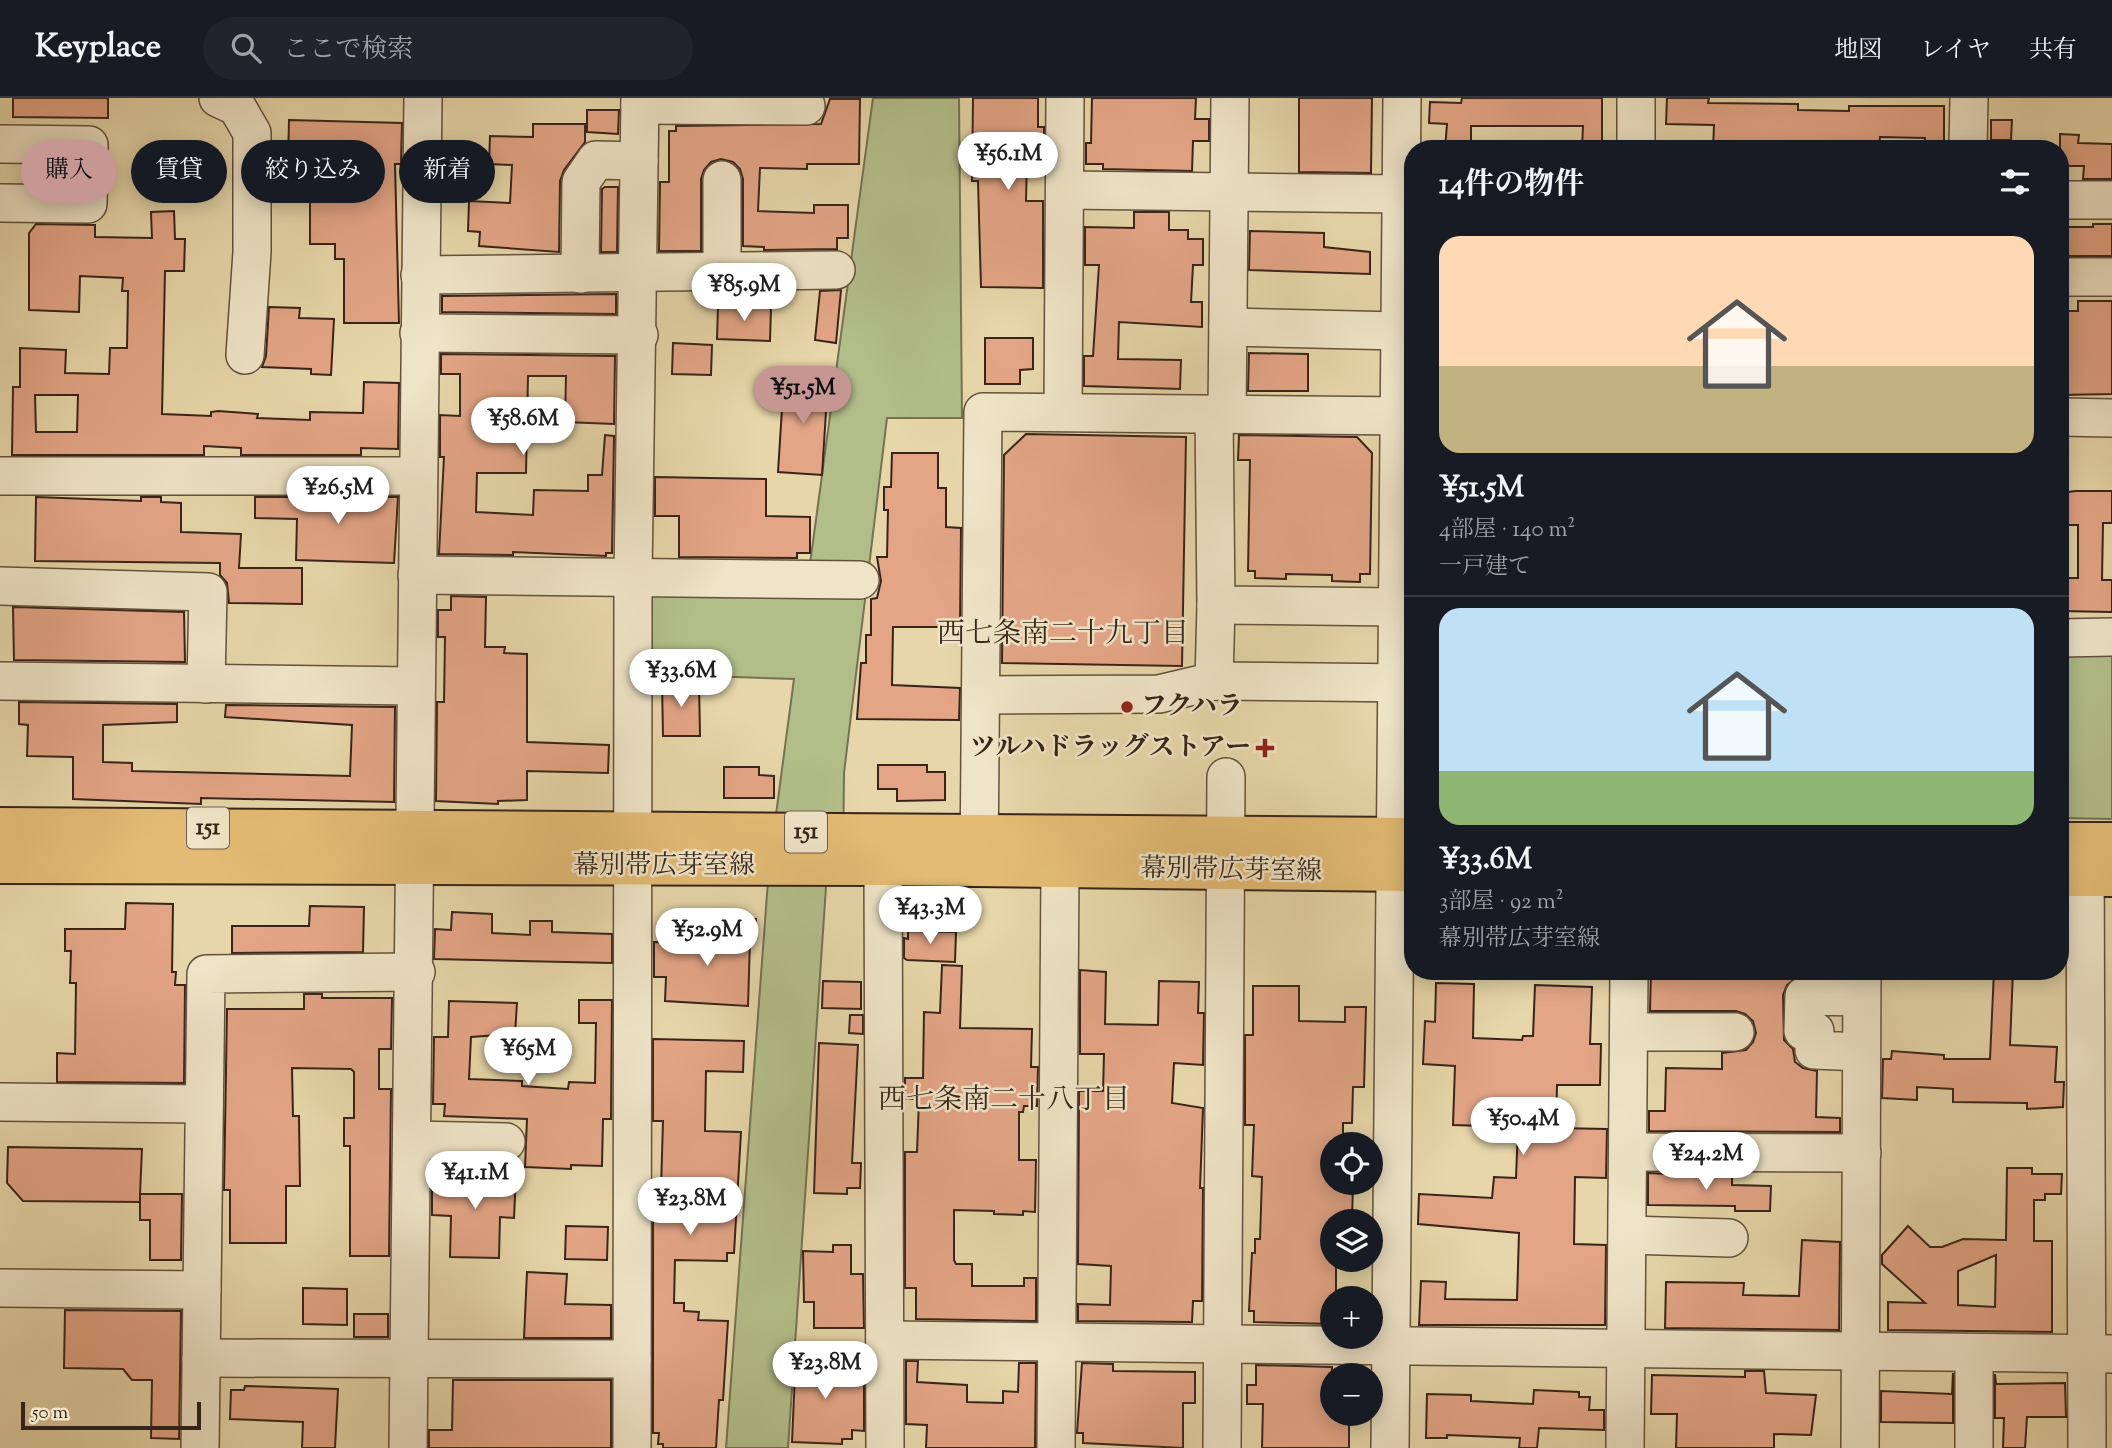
<!DOCTYPE html>
<html lang="ja">
<meta charset="utf-8">
<style>
body{margin:0;font-family:"Sorts Mill Goudy","Noto Serif JP",serif;background:#20242c;color:#f1f3f6;height:100vh;display:flex;flex-direction:column;font-size:26px;white-space:nowrap}
*{box-sizing:border-box;margin:0}
p{font-size:23px;color:#9ea1a6}
.icon{flex:none;width:38px;height:38px;fill:none;stroke:currentColor;stroke-width:2;stroke-linecap:round;stroke-linejoin:round}
.map{position:relative;flex:1;overflow:hidden}
.side{position:absolute;left:1404px;top:42px;width:665px;height:840px;display:flex;flex-direction:column;background:#171b24;border-radius:28px;box-shadow:0 4px 18px #0003}
.side>*{flex:none}
.top-card{position:absolute;left:21px;top:42px;width:665px;height:63px;display:flex;gap:14px}
.controls{position:absolute;left:1320px;top:1034px;display:grid;gap:14px}
.controls a{display:grid;place-items:center;width:63px;height:63px;border-radius:50%;background:#171b24;box-shadow:0 4px 18px #0003;font-size:35px}
.scale{position:absolute;left:21px;bottom:18px;width:180px;box-sizing:border-box;padding-left:7px;border:4px solid #382519;border-top:0;font-size:19px;line-height:24px;white-space:nowrap;color:#382519;-webkit-text-stroke:5px #efe4c7;paint-order:stroke}
.price{position:absolute;translate:-50% -60px;padding:0 16px;border-radius:24px;background:#fff;color:#222;font-size:23px;line-height:46px;filter:drop-shadow(0 2px 4px #0008)}
.price::after{content:'';position:absolute;left:50%;top:42px;width:21px;height:16px;margin-left:-10px;background:inherit;clip-path:polygon(0 0,100% 0,50% 100%)}
.price.on{background:#c59692;color:#111}
ul{padding:0;list-style:none}
li{display:grid;align-content:center;gap:14px;height:371px;padding:0 35px}
li+li{border-top:2px solid #363941}
li span{display:grid;place-items:center;height:217px;border-radius:21px;color:#555}
li>.icon{margin-inline-start:auto}
span .icon{width:126px;height:126px;fill:#fffc;stroke-width:1}
li b{font-size:30px}
h2{display:flex;justify-content:space-between;align-items:center;height:84px;padding:0 35px;font-size:30px}
.chip{padding:0 24px;border-radius:32px;background:#171b24;box-shadow:0 4px 18px #0003;font-size:24px;line-height:63px}
.chip.on{background:#c59692;color:#111}
header{display:flex;align-items:center;gap:42px;box-sizing:border-box;height:98px;padding:0 35px;background:#171b24;border-bottom:2px solid #363941}
header strong{font-size:33px}
nav{display:flex;gap:38px;margin-inline-start:auto;font-size:24px}
.search{width:490px;height:63px;background:#20242c;display:flex;align-items:center;gap:18px;box-sizing:border-box;padding:0 24px;border-radius:38px;color:#9ea1a6;font-size:26px}
.map>svg:first-child{display:block}
</style>
<header>
<strong>Keyplace</strong>
<div class="search"><svg class="icon" aria-label="search" viewBox="0 0 24 24"><circle cx="10" cy="10" r="6"/><path d="M15 15l6 6"/></svg>ここで検索</div>
<nav><a>地図</a><a>レイヤ</a><a>共有</a></nav>
</header>
<div class="map">
<svg width="2112" height="1350" viewBox="0 0 2112 1350">
<rect width="100%" height="100%" fill="#e6d6a9"/>
<filter id="stains"><feTurbulence type="fractalNoise" baseFrequency=".00286" numOctaves="4"/><feColorMatrix values="0 0 0 0 .2 0 0 0 0 .09 0 0 0 0 .02 0 0 0 .5 -.17"/></filter>
<radialGradient id="worn" r=".72"><stop offset=".6" stop-color="#630" stop-opacity="0"/><stop offset="1" stop-color="#630" stop-opacity=".3"/></radialGradient>
<g fill="#b2be8a" stroke="#757252" stroke-width="2">
<polygon points="873,0 959,0 962,320 887,320 844,675 843,767 826,789 788,1350 726,1350 769,769 794,581 649,576 651,485 807,488"/>
<polygon points="2060,556 2112,556 2112,721 2060,720"/>
</g>
<g fill="#e3a586" stroke="#382519" stroke-width="2" fill-rule="evenodd">
<polygon points="13,0 108,0 108,20 13,19"/>
<polygon points="973,0 1038,0 1038,29 1044,29 1044,59 1027,58 1026,103 1043,103 1043,190 981,189 978,83 972,83"/>
<polygon points="1092,0 1196,0 1195,21 1209,21 1209,43 1193,43 1192,73 1103,71 1103,66 1086,66 1086,45 1091,45"/>
<polygon points="1299,0 1372,0 1371,75 1299,74"/>
<polygon points="1462,0 1602,0 1602,51 1582,51 1583,28 1471,28 1471,51 1445,51 1447,26 1429,25 1430,4 1461,5"/>
<polygon points="1667,0 1709,0 1708,5 1798,6 1798,12 1849,13 1849,8 1944,8 1944,51 1924,51 1925,40 1880,39 1879,51 1713,51 1714,27 1666,26"/>
<polygon points="830,1 860,1 859,66 807,66 807,71 760,70 758,113 814,115 814,107 848,107 848,140 837,140 837,151 764,152 764,149 743,148 743,81 740,71 733,64 721,61 711,64 704,72 701,81 701,153 659,153 660,84 669,84 669,33 676,33 676,28 821,26"/>
<polygon points="587,12 619,12 618,36 587,34"/>
<polygon points="289,22 402,25 401,66 395,66 399,225 344,225 344,161 335,161 335,146 310,146 310,64 288,64"/>
<polygon points="1991,22 2012,22 2011,42 1991,42"/>
<polygon points="533,26 585,26 585,44 564,72 560,83 559,154 479,148 480,134 468,133 469,103 510,105 512,67 489,66 490,38 533,39"/>
<polygon points="2060,36 2079,37 2078,45 2112,46 2112,81 2083,81 2084,68 2060,68"/>
<polygon points="605,89 618,89 617,154 601,154 602,91"/>
<path d="M174,113L175,141H185L184,173H165L162,316L211,318V314L218,313L258,316L257,320L310,322V314L363,315L364,284L399,285L398,351L361,350V357H241V350L204,348V357H12L13,289H20V250L66,252L65,275L109,276L110,250H127L128,193H122L123,180L80,178L79,214L29,212V135L36,126L95,127V139L152,140L151,114ZM35,297H78L77,334H36Z"/>
<polygon points="1134,114 1169,114 1169,132 1188,132 1188,141 1203,141 1203,167 1193,167 1191,204 1202,204 1202,229 1119,224 1118,261 1181,262 1180,291 1084,288 1084,258 1093,258 1099,167 1085,167 1085,129 1134,130"/>
<polygon points="2093,126 2112,126 2112,158 2060,158 2060,129 2093,129"/>
<polygon points="1250,133 1324,135 1324,149 1370,154 1370,176 1249,172"/>
<polygon points="841,192 836,245 815,242 820,193"/>
<polygon points="616,196 616,216 442,214 442,198"/>
<polygon points="2078,203 2112,203 2112,296 2060,297 2060,213 2078,213"/>
<polygon points="718,207 771,209 770,243 717,241"/>
<polygon points="269,209 300,210 299,220 334,221 331,277 311,276 311,271 262,269 266,258"/>
<polygon points="985,240 1033,240 1033,271 1020,272 1020,286 985,286"/>
<polygon points="673,245 712,247 711,277 672,276"/>
<polygon points="1249,255 1308,256 1308,293 1248,293"/>
<polygon points="441,256 615,258 614,326 565,324 566,278 528,278 526,375 477,375 476,414 533,417 534,392 588,393 588,377 602,377 605,337 614,338 612,455 606,455 606,458 513,454 513,457 439,456 444,359 440,359 440,317 460,318 460,276 441,276"/>
<polygon points="784,279 828,282 822,377 778,374"/>
<polygon points="1026,336 1186,339 1182,568 1002,565 1004,357"/>
<polygon points="1239,337 1357,339 1372,355 1370,476 1360,476 1360,484 1332,483 1332,477 1286,476 1286,481 1255,480 1255,473 1248,473 1250,362 1238,362"/>
<polygon points="892,355 938,355 938,390 946,390 946,429 961,430 960,529 893,529 892,587 960,590 959,622 857,621 861,565 866,565 866,537 871,537 871,501 877,500 881,483 877,459 887,459 888,412 884,412 884,389 891,389"/>
<polygon points="655,379 766,381 766,418 810,419 810,455 797,455 797,460 679,459 679,418 655,418"/>
<polygon points="2076,393 2112,393 2112,425 2103,425 2102,482 2112,482 2112,514 2060,513 2060,480 2078,480 2078,427 2060,427 2060,395"/>
<polygon points="36,399 141,403 141,399 161,399 161,404 181,405 181,434 241,436 239,470 302,470 302,506 229,505 227,485 220,477 220,465 35,463"/>
<polygon points="255,399 398,399 394,465 296,462 297,421 255,420"/>
<polygon points="451,498 486,499 485,549 505,549 504,555 527,556 527,644 609,647 608,675 527,673 527,702 498,703 498,706 436,703 437,604 444,604 445,539 438,539 438,512 451,512"/>
<polygon points="13,509 184,514 185,564 14,562"/>
<polygon points="662,584 699,584 700,638 663,638"/>
<polygon points="19,604 177,606 177,624 103,627 103,664 132,665 132,673 350,678 352,627 225,619 226,607 395,609 394,704 201,700 201,706 73,701 73,659 27,658 28,627 19,626"/>
<polygon points="878,667 927,667 927,674 945,674 945,702 897,703 897,691 878,691"/>
<polygon points="724,669 759,669 759,677 774,678 774,700 724,700"/>
<polygon points="126,805 173,806 172,874 176,874 175,887 185,887 184,985 57,984 57,955 75,956 76,885 70,885 71,853 65,853 65,831 125,831"/>
<polygon points="310,808 364,809 363,854 232,855 232,828 309,828"/>
<polygon points="452,814 492,816 492,835 530,837 530,823 552,823 552,834 612,836 612,865 434,861 435,831 451,832"/>
<polygon points="738,820 756,821 755,842 750,842 748,908 665,903 666,879 654,879 654,844 692,845 692,840 737,842"/>
<polygon points="908,833 956,834 955,864 907,862 904,860 904,840 908,841"/>
<polygon points="942,867 962,868 960,930 1032,931 1031,969 1038,969 1037,1008 1024,1008 1023,1014 1019,1014 1019,1062 1036,1062 1035,1114 1023,1113 1023,1117 994,1116 994,1113 954,1112 954,1162 956,1166 972,1166 972,1188 1024,1188 1024,1180 1036,1180 1036,1223 916,1221 916,1190 905,1190 905,1054 917,1054 919,1001 905,1001 905,980 923,980 924,914 940,915"/>
<polygon points="1080,872 1106,874 1105,926 1158,927 1159,883 1199,884 1198,915 1204,915 1203,967 1174,965 1172,1005 1203,1010 1200,1090 1203,1090 1202,1203 1193,1203 1192,1224 1078,1223 1078,1206 1110,1207 1111,1168 1078,1166 1079,993 1103,993 1104,956 1080,956"/>
<polygon points="1651,873 1797,873 1797,879 1787,887 1783,897 1784,942 1793,951 1795,964 1803,970 1817,973 1816,1019 1840,1020 1840,1034 1649,1033 1649,1013 1665,1013 1666,970 1722,971 1722,955 1746,952 1753,944 1756,935 1753,923 1745,916 1736,913 1650,913"/>
<polygon points="1994,873 2013,873 2010,947 2057,949 2055,984 2064,984 2063,1009 2027,1011 2027,1005 1953,1004 1953,991 1917,989 1917,1002 1882,1000 1883,961 1891,961 1892,953 1944,957 1944,961 1990,961"/>
<polygon points="823,883 861,884 861,911 822,910"/>
<polygon points="1436,885 1474,886 1473,940 1522,942 1523,938 1533,938 1535,887 1592,889 1590,946 1601,946 1600,987 1557,987 1556,1030 1607,1031 1606,1080 1575,1079 1574,1146 1606,1147 1605,1227 1419,1227 1421,1183 1446,1184 1445,1201 1517,1202 1519,1135 1418,1126 1419,1096 1492,1100 1494,1079 1516,1080 1518,1029 1453,1027 1455,968 1423,966 1425,923 1435,924"/>
<polygon points="1253,888 1299,888 1299,923 1345,924 1345,909 1366,909 1364,989 1353,989 1352,1025 1343,1025 1343,1046 1332,1046 1332,1085 1353,1085 1352,1124 1332,1124 1332,1162 1336,1162 1336,1200 1332,1200 1332,1226 1254,1224 1254,1213 1249,1213 1252,1155 1255,1155 1255,1141 1260,1141 1262,1079 1252,1078 1254,1027 1245,1027 1245,937 1253,937"/>
<polygon points="304,896 322,896 322,900 392,900 391,951 379,951 379,991 391,991 389,1158 350,1158 350,1048 344,1048 344,1020 354,1020 354,974 351,971 292,970 293,1018 299,1018 300,1088 286,1088 286,1145 230,1145 230,1092 224,1092 227,911 304,911"/>
<polygon points="579,902 612,902 611,1021 603,1021 602,1068 571,1067 571,1071 525,1069 527,1021 444,1018 445,1006 433,1006 434,939 448,939 449,903 517,905 515,936 471,939 469,981 522,983 522,988 568,991 569,984 595,985 596,925 579,925"/>
<polygon points="850,917 863,917 863,936 849,935"/>
<polygon points="653,941 744,943 743,974 706,973 705,1033 741,1034 734,1155 727,1155 727,1163 675,1162 674,1205 684,1205 684,1213 699,1214 698,1222 728,1223 723,1302 719,1302 716,1350 663,1350 663,1346 658,1346 659,1335 653,1335 653,1091 661,1091 663,1023 653,1023"/>
<polygon points="819,945 858,947 852,1065 861,1065 860,1090 847,1090 847,1096 814,1095"/>
<polygon points="8,1049 142,1051 140,1096 182,1096 181,1162 150,1162 150,1122 140,1122 140,1096 140,1104 23,1103 7,1085"/>
<path d="M2007,1070H2032V1076H2062L2061,1096H2045V1102H2034V1143H2052V1234L1888,1232V1204L1925,1205L1882,1166V1157L1908,1128L1930,1149H1942L1963,1141L2006,1142ZM1996,1157L1995,1209L1958,1207V1173Z"/>
<polygon points="447,1075 516,1075 514,1120 500,1119 499,1160 450,1159 451,1118 432,1117 432,1089 440,1089 440,1080 446,1080"/>
<polygon points="1648,1075 1732,1079 1732,1087 1771,1088 1770,1113 1735,1113 1735,1108 1648,1107"/>
<polygon points="566,1128 608,1129 607,1162 565,1161"/>
<polygon points="1802,1142 1840,1144 1839,1232 1665,1230 1666,1184 1744,1185 1743,1197 1799,1198"/>
<polygon points="833,1147 851,1147 851,1176 863,1176 864,1230 814,1230 814,1204 804,1204 803,1153 833,1154"/>
<polygon points="527,1174 567,1176 565,1206 611,1207 611,1240 524,1240"/>
<polygon points="303,1190 347,1191 347,1227 303,1226"/>
<polygon points="65,1212 181,1213 179,1341 151,1340 152,1282 132,1282 123,1271 64,1270"/>
<rect x="354" y="1216" width="34" height="23"/>
<polygon points="796,1253 830,1253 830,1278 864,1279 864,1333 852,1332 852,1341 842,1341 842,1346 792,1344"/>
<polygon points="906,1263 918,1263 917,1284 967,1287 967,1304 1003,1305 1003,1293 1018,1294 1019,1265 1036,1265 1035,1350 926,1350 927,1327 906,1326"/>
<polygon points="1082,1265 1113,1266 1113,1273 1195,1274 1195,1305 1183,1305 1183,1350 1083,1345 1083,1335 1077,1335"/>
<polygon points="1256,1267 1332,1269 1332,1320 1345,1320 1344,1326 1349,1326 1349,1350 1262,1350 1263,1306 1247,1306 1247,1287 1256,1287"/>
<polygon points="1745,1273 1764,1273 1766,1295 1816,1297 1811,1337 1774,1336 1774,1350 1676,1350 1677,1316 1651,1316 1652,1277 1745,1279"/>
<polygon points="1953,1275 1953,1325 1881,1324 1881,1293 1952,1296"/>
<polygon points="1995,1276 1996,1286 2065,1285 2066,1319 2027,1319 2025,1350 2003,1350 2004,1320 1995,1320"/>
<polygon points="453,1282 611,1282 611,1350 429,1350 429,1332 452,1332"/>
<polygon points="245,1288 338,1291 335,1350 302,1350 303,1324 230,1321 231,1292 244,1292"/>
<polygon points="1534,1292 1579,1294 1579,1299 1590,1299 1589,1312 1604,1312 1604,1332 1539,1330 1537,1350 1519,1350 1520,1340 1447,1337 1447,1340 1426,1340 1427,1296 1471,1297 1471,1303 1533,1306"/>
</g>
<g fill="none" stroke-linecap="round" stroke-linejoin="round">
<g stroke="#64513d" stroke-width="40">
<g id="minor">
<polyline points="218,0 237,9 252,35 252,154 245,257"/>
<polyline points="640,7 806,8"/>
<polyline points="0,46 89,47 88,106 0,105"/>
<polyline points="1636,51 1636,0"/>
<polyline points="1968,51 1969,0"/>
<polyline points="722,82 722,174"/>
<polyline points="1065,92 1401,96"/>
<polyline points="2060,102 2112,102"/>
<polyline points="580,176 581,84 596,62 639,63"/>
<polyline points="420,177 836,172"/>
<polyline points="2060,179 2112,179"/>
<polyline points="1228,229 1399,233"/>
<polyline points="419,235 639,237"/>
<polyline points="1063,314 1065,0"/>
<polyline points="1214,317 1216,507 1397,509"/>
<polyline points="1227,317 1230,0"/>
<polyline points="2060,319 2112,320"/>
<polyline points="0,378 417,378"/>
<polyline points="417,477 860,482"/>
<polyline points="0,488 208,494 206,586"/>
<polyline points="2060,540 2112,539"/>
<polyline points="0,583 416,588"/>
<polyline points="1214,583 1216,507"/>
<polyline points="981,597 1159,596 1214,583 1412,585"/>
<polyline points="2085,749 2087,1350"/>
<polyline points="979,765 983,314 1412,318"/>
<polyline points="883,768 885,1350"/>
<polyline points="1860,899 1804,898 1803,933 1815,933 1814,952 1861,954"/>
<polyline points="1630,934 1735,934"/>
<polyline points="0,1004 204,1006"/>
<polyline points="413,1042 506,1044"/>
<polyline points="1629,1054 1862,1055"/>
<polyline points="1628,1137 1729,1140"/>
<polyline points="0,1190 202,1192"/>
<polyline points="886,1242 2112,1256"/>
<polyline points="201,1260 632,1261"/>
<polyline points="200,1350 206,876 416,874"/>
<polyline points="408,1350 423,0"/>
<polyline points="632,1350 633,479 640,0"/>
<polyline points="1056,1350 1060,770"/>
<polyline points="1222,1350 1226,679"/>
<polyline points="1390,1350 1402,0"/>
<polyline points="1625,1350 1629,873"/>
<polyline points="1860,1350 1862,873"/>
<polyline points="1974,1350 1974,1256"/>
</g>
</g>
<g stroke="#382519" stroke-width="42">
<g id="major">
<polyline points="0,729 1412,739"/>
<polyline points="2060,744 2112,744"/>
<polyline points="0,766 883,768 1412,774"/>
<polyline points="2060,779 2112,779"/>
</g>
</g>
<use href="#minor" stroke="#efe4c7" stroke-width="37"/>
<use href="#major" stroke="#e3bb74" stroke-width="38"/>
</g>
<g fill="#8f2418" stroke="#efe4c7" stroke-width="2.5">
<circle cx="1127" cy="609" r="7"/>
<path d="M1261.5 639.5h7v7h7v7h-7v7h-7v-7h-7v-7h7z"/>
</g>
<g text-anchor="middle" dominant-baseline="central" stroke-width="5" stroke-linejoin="round" paint-order="stroke">
<g fill="#efe4c7" stroke="#6f5e4d" stroke-width="2">
<rect x="187" y="709.5" width="42" height="41" rx="5"/>
<rect x="785" y="713.5" width="42" height="41" rx="5"/>
</g>
<g font-size="24" font-weight="bold" fill="#382519">
<text x="208" y="730">151</text>
<text x="806" y="734">151</text>
</g>
<g font-size="26" font-weight="bold" fill="#382519" stroke="#efe4c7" text-anchor="start">
<text x="1141" y="609">フクハラ</text>
<text x="1251" y="650" text-anchor="end">ツルハドラッグストアー</text>
</g>
<g font-size="26" fill="#382519" stroke="#efe4c7">
<text x="664" y="768">幕別帯広芽室線</text>
<text transform="translate(1231 773) rotate(1)">幕別帯広芽室線</text>
</g>
<g font-size="28" fill="#382519" stroke="#efe4c7">
<text x="1063" y="537">西七条南二十九丁目</text>
<text x="1004" y="1003">西七条南二十八丁目</text>
</g>
</g>
<rect width="100%" height="100%" filter="url(#stains)"/>
<rect width="100%" height="100%" fill="url(#worn)"/>
</svg>
<div class="controls">
<a><svg class="icon" aria-label="locate" viewBox="0 0 24 24"><circle cx="12" cy="12" r="6"/><path d="M12 2v4M12 18v4M2 12h4M18 12h4"/></svg></a>
<a><svg class="icon" aria-label="layers" viewBox="0 0 24 24"><path d="M12 4l9 5-9 5-9-5zM3 14l9 5 9-5"/></svg></a>
<a>+</a>
<a>−</a>
</div>
<div class="scale">50 m</div>
<b class="price" style="left:1008px;top:94px">¥56.1M</b>
<b class="price" style="left:744px;top:225px">¥85.9M</b>
<b class="price on" style="left:803px;top:328px">¥51.5M</b>
<b class="price" style="left:523px;top:359px">¥58.6M</b>
<b class="price" style="left:338px;top:428px">¥26.5M</b>
<b class="price" style="left:681px;top:611px">¥33.6M</b>
<b class="price" style="left:930px;top:848px">¥43.3M</b>
<b class="price" style="left:707px;top:870px">¥52.9M</b>
<b class="price" style="left:528px;top:989px">¥65M</b>
<b class="price" style="left:1523px;top:1059px">¥50.4M</b>
<b class="price" style="left:1706px;top:1094px">¥24.2M</b>
<b class="price" style="left:475px;top:1113px">¥41.1M</b>
<b class="price" style="left:690px;top:1139px">¥23.8M</b>
<b class="price" style="left:825px;top:1303px">¥23.8M</b>
<div class="top-card">
<a class="chip on">購入</a>
<a class="chip">賃貸</a>
<a class="chip">絞り込み</a>
<a class="chip">新着</a>
</div>
<section class="side">
<h2>14件の物件<svg class="icon" aria-label="filters" viewBox="0 0 24 24"><path d="M4 7h16M4 17h16"/><circle cx="9" cy="7" r="2"/><circle cx="15" cy="17" r="2"/></svg></h2>
<ul>
<li><span style="background:linear-gradient(#ffd9b3 60%,#c2b280 0)"><svg class="icon" aria-label="home" viewBox="0 0 24 24"><path d="M3 11l9-7 9 7M6 9v11h12V9"/></svg></span><div><b>¥51.5M</b><p>4部屋 · 140 m²</p><p>一戸建て</p></div></li>
<li><span style="background:linear-gradient(#bfe0f5 75%,#8fb573 0)"><svg class="icon" aria-label="home" viewBox="0 0 24 24"><path d="M3 11l9-7 9 7M6 9v11h12V9"/></svg></span><div><b>¥33.6M</b><p>3部屋 · 92 m²</p><p>幕別帯広芽室線</p></div></li>
</ul>
</section>
</div>
